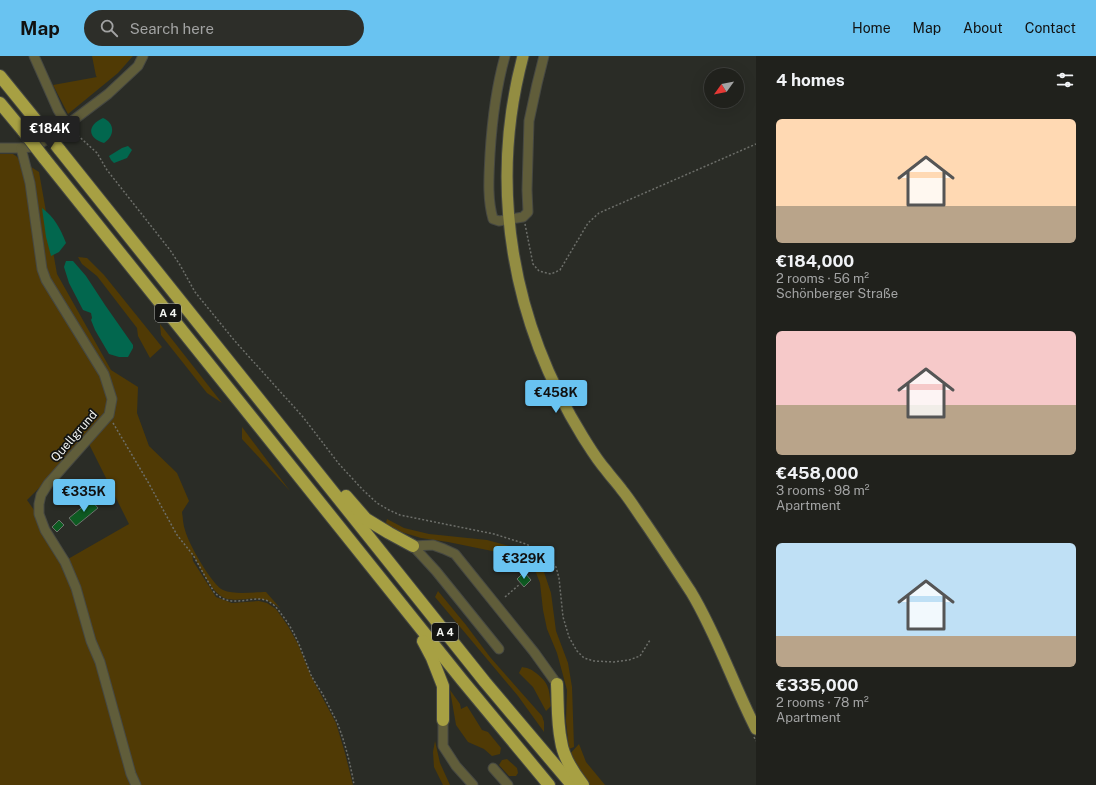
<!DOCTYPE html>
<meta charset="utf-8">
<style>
body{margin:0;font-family:"Public Sans",sans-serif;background:#2d2e29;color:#f1f3f6;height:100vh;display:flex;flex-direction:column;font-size:15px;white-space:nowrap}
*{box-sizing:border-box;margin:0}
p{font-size:13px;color:#a2a3a3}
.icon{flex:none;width:22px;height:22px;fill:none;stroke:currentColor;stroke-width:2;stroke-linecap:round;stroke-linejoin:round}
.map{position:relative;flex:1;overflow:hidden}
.details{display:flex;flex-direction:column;background:#20211c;width:340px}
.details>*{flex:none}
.needle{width:26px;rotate:237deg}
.fabs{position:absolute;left:704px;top:12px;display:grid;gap:8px}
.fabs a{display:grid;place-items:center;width:40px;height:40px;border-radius:50%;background:#20211c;box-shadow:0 4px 16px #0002,0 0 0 1px #3d3e3b;font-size:20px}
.price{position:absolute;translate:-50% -34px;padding:0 9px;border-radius:4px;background:#69c3f1;color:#111;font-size:13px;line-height:26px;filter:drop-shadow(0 1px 2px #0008)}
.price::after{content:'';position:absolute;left:50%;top:24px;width:12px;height:9px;margin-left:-6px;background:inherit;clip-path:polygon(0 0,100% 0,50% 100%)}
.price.current{background:#222;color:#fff}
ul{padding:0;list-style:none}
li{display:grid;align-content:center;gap:8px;height:212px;padding:0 20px}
li span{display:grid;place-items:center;height:124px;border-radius:6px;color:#555}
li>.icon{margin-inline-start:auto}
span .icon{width:72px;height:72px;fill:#fffc;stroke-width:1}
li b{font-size:17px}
h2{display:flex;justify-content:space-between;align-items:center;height:48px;padding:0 20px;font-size:17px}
header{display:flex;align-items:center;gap:24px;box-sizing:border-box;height:56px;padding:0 20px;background:#69c3f1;color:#111}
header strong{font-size:19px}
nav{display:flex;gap:22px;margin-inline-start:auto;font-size:14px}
.search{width:280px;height:36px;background:#2d2e29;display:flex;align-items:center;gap:10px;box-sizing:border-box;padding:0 14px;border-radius:22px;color:#a2a3a3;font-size:15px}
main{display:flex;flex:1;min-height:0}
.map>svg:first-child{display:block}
</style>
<header>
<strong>Map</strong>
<div class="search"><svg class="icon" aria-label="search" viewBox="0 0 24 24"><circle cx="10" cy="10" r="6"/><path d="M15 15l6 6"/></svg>Search here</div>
<nav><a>Home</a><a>Map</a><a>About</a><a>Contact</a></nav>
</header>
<main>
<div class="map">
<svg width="756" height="729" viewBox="0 0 756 729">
<rect width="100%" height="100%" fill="#2a2c26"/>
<g fill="#503a05" fill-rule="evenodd">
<polygon points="92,0 133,0 118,17 68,58 53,29 97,21 96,20"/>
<path d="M0,98H13L16,100L20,104L39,116L57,218L111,314L138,331L137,357L149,390L177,417L189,445L182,456C183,462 183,469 185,474C188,487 212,529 223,534C234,539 254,536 266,536L280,552C274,548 268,544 261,543C245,540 229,550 216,536C208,528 198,508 192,497L193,505L216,541L232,547L259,545L267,547L276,553L288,570L298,588L311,620L336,667L345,697L353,729H0ZM88,386L129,468L68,503L27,444L53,418Z"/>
<polygon points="78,201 87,202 104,219 162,291 150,302 138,280 137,272 97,220 82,208"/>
<polygon points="160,268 222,347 207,337 161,279"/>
<polygon points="242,371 290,435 242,383"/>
<polygon points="387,463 404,472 429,478 487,484 509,490 527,497 541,507 551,537 556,575 568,607 572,631 574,691 569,693 566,665 567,634 557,597 547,573 543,554 540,527 533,509 497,496 448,486 421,482 385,471"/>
<polygon points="438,535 466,569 490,601 542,660 544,666 544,676 518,640 435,541"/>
<path d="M522,611C528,612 531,613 536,617C550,628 549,634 551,650L546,655L533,631L519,617Z"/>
<polygon points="450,634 460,648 461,653 467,650 474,661 482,674 488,676 501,692 500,698 492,700 484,693 468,686 456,669"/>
<polygon points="435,685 440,707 450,729 443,729 434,711 433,696"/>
<polygon points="579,688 586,706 605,729 586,729 568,700"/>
<polygon points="507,703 517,712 518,717 516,720 509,720 499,709 502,704"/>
</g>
<g fill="#02674e">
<path d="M103,62C115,67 115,80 104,87C87,82 87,69 103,62Z"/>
<polygon points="128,90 132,94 127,102 114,107 111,104 109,100 122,92"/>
<path d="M42,152C55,162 60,172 66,187L59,196L51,200L46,181Z"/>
<polygon points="66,205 73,205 86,220 105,249 133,289 133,292 128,301 119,301 109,298 95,274 91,264 92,262 91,257 83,254 69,227 64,211"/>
</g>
<g fill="#0e5b22" stroke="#6d736d">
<polygon points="91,444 98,452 76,470 69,462"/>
<polygon points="59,464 64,469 57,476 52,471"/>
<polygon points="524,516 531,524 524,531 517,523"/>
</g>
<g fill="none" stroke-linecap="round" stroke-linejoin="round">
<g stroke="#464842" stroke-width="11">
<g id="minor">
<polyline points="34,0 58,54 67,69"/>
<path d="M505,0C496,32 492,65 490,98C489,120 487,142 493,163L499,165L523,161L528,156L527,134L529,65L537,28L544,0"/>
<polyline points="0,92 21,92 31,91 47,84 108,38 138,10 143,0"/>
<polyline points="21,92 30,127 42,213 46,224 104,318 112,343 109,359 48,428 41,439 39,448 39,458 45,474 65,506 76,532 91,585 100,606 131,718 136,729"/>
<polyline points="413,490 433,489 444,493 455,498 534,596 557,628"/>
<polyline points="413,490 436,515 499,593"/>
<polyline points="443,664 443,690 456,710 473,729"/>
<polyline points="493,712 508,729"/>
</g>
</g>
<g stroke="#464842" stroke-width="13">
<path id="major" d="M523,0C488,131 512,266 583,381C590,392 597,404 606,414C611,421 617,427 622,434C631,445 638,457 646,468C661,490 676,513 691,536C717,579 733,628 756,673"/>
</g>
<g stroke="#464842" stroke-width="14">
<g id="highway">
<polyline points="0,20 39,68"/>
<polyline points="0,47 24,76"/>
<polyline points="59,93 485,626 572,729"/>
<polyline points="44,102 462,624 549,729"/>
<polyline points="346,440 366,463 389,477 413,490"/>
<polyline points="423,585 432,602 443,630 443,664"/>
<path d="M557,628C558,647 557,666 561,685C563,701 573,716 583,729"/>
</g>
</g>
<g stroke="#6d6f6a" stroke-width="1.5" stroke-dasharray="2 2" stroke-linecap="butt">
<polyline points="72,74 97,97 107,114 170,194 180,209 195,236 234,284 303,361 339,408 363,434 377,447 389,454 400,459 494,478 526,488 539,495 548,502 556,511 559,522 563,561 569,581 577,595 584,602 594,605 614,606 629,604 640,600 650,584"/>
<polyline points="525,168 533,208 539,215 551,218 560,214 588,167 599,157 756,88"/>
<path d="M113,367L148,426L177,479L193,499L214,536C233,556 255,535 271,547C276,550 279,555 282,559C297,578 302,597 311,619C314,625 318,631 322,637C327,646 331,655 336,664C344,682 351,710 354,729"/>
<polyline points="505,541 520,528"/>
<polyline points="754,681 756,685"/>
</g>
<use href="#minor" stroke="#605d3a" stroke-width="9"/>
<use href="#major" stroke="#938d42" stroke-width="11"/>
<use href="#highway" stroke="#a7a043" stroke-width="12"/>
<g stroke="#464842" stroke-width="14" stroke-linecap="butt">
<g id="highway-bridge">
<polyline points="39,68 59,93"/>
<polyline points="24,76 44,102"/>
</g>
</g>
<use href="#highway-bridge" stroke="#a7a043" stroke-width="12"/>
</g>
<g text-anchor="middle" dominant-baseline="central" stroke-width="3.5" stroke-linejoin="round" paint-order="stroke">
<g fill="#131412" stroke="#afb1ad" stroke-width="1">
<rect x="155" y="248" width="26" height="18" rx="3"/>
<rect x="432" y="567" width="26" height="18" rx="3"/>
</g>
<g font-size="11" font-weight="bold" fill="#f2f4f0">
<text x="168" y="257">A 4</text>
<text x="445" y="576">A 4</text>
</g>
<g font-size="12" fill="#f2f4f0" stroke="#131412">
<text transform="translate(74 380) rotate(-49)">Quellgrund</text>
</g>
</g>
</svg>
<div class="fabs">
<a><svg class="needle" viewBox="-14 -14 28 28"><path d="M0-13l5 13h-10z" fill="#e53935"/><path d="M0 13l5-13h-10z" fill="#a2a3a3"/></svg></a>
</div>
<b class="price current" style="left:50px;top:94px">€184K</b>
<b class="price" style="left:556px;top:358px">€458K</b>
<b class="price" style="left:84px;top:457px">€335K</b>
<b class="price" style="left:524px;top:524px">€329K</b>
</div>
<section class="details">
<h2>4 homes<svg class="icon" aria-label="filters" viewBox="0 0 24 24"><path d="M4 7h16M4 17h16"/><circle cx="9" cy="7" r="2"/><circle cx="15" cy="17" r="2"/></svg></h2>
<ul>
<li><span style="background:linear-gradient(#ffd9b3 70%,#b9a48a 0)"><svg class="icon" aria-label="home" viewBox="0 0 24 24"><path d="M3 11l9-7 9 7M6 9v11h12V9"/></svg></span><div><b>€184,000</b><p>2 rooms · 56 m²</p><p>Schönberger Straße</p></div></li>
<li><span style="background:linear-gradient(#f6c9c9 60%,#b9a48a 0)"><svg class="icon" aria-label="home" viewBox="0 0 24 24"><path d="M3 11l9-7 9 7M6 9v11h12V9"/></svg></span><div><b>€458,000</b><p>3 rooms · 98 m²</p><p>Apartment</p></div></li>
<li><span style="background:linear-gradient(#bfe0f5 75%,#b9a48a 0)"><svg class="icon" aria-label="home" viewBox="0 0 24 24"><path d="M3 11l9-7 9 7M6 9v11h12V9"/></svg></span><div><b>€335,000</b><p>2 rooms · 78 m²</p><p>Apartment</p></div></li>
</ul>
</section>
</main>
